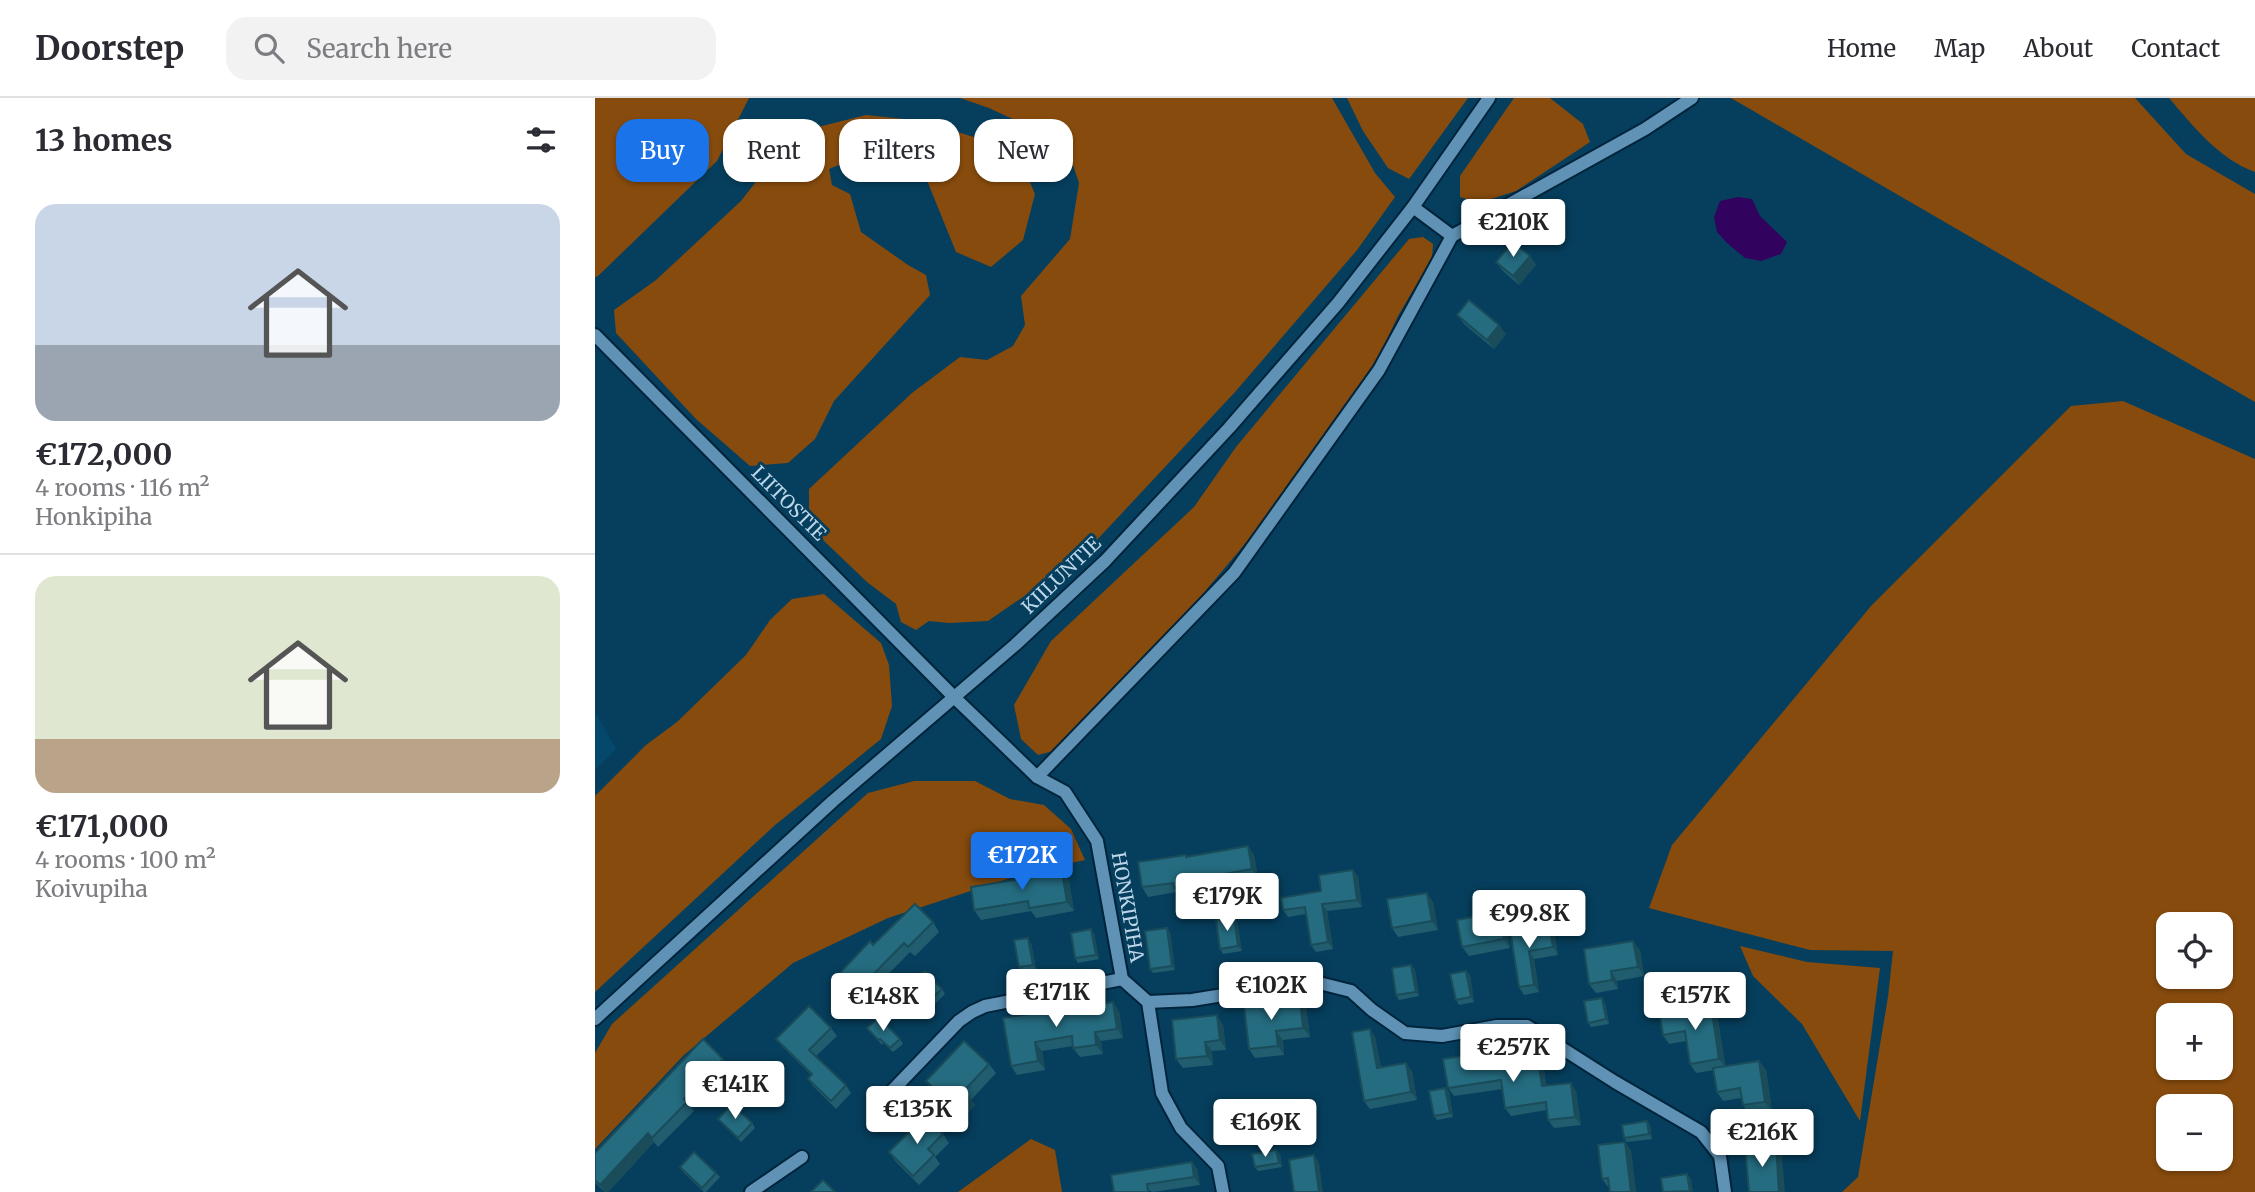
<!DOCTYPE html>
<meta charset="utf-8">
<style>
body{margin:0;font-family:Merriweather,serif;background:#f2f2f3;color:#2b2b33;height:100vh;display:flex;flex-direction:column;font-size:26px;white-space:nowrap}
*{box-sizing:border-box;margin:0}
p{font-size:23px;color:#7c7c81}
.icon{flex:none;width:38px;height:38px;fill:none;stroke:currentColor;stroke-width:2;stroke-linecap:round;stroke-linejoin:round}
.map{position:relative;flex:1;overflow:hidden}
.side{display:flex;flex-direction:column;background:#fff;width:595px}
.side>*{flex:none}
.top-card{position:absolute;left:21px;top:21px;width:665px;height:63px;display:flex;gap:14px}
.tools{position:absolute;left:1561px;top:814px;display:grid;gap:14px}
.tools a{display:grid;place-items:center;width:77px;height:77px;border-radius:14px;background:#fff;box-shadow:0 2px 5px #0004;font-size:35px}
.price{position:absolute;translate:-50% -60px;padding:0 16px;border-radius:7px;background:#fff;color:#222;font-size:23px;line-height:46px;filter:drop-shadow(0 2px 4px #0008)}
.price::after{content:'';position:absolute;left:50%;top:42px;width:21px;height:16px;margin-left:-10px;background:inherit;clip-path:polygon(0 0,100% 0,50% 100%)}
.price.selected{background:#1a73e8;color:#fff}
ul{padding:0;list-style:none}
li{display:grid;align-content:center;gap:14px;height:371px;padding:0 35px}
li+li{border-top:2px solid #e1e1e2}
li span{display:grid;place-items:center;height:217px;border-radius:21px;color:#555}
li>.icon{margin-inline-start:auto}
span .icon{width:126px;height:126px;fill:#fffc;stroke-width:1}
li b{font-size:30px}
h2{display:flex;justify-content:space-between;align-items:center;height:84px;padding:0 35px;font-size:30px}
.tag{padding:0 24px;border-radius:21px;background:#fff;box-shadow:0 2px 5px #0004;font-size:24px;line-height:63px}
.tag.selected{background:#1a73e8;color:#fff}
header{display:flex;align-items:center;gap:42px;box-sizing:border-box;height:98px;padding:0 35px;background:#fff;border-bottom:2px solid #e1e1e2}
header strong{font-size:33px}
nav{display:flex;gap:38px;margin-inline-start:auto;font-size:24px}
.search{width:490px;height:63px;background:#f2f2f3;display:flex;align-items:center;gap:18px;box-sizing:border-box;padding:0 24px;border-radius:21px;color:#7c7c81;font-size:26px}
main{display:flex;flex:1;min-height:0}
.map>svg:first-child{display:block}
</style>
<header>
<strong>Doorstep</strong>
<div class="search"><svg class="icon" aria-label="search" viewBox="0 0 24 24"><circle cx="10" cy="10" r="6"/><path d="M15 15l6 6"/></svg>Search here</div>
<nav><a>Home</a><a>Map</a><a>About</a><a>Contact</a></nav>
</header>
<main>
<section class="side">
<h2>13 homes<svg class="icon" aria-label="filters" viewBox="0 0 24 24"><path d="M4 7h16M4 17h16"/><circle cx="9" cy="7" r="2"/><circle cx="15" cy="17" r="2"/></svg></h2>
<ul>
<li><span style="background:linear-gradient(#c9d6e8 65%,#9aa5b1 0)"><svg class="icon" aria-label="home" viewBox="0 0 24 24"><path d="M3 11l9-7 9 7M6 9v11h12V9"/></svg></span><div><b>€172,000</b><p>4 rooms · 116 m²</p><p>Honkipiha</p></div></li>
<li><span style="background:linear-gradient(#dfe7d0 75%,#b9a48a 0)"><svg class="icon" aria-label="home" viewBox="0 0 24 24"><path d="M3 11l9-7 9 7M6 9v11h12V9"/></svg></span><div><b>€171,000</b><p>4 rooms · 100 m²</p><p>Koivupiha</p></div></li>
</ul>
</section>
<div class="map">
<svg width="1660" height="1094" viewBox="0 0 1660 1094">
<rect width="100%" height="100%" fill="#063f5d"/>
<polygon fill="#04496c" points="0,614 21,651 0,672"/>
<g fill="#874b0d" fill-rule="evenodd">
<polygon points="0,0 154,0 122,63 3,178 0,179"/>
<polygon points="365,0 737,0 780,75 800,99 762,152 640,294 486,459 393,523 354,525 334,523 321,532 306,524 301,506 272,484 227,441 214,417 214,391 317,295 365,259 392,262 418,248 430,227 426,198 475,141 484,85 471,46 394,10"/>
<polygon points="752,0 873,0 814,81 793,70 768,33"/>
<polygon points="919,0 955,0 988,26 995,44 921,93 884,105 865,99 865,78"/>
<polygon points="1136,0 1540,0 1591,56 1660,96 1660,304"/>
<path d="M1574,0H1660V74C1624,61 1598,28 1574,0Z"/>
<polygon points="271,17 329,23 394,44 426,63 440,96 428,142 396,169 361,154 329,75 314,64 291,73 261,60 234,71 237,87 255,96 266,134 313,167 331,177 335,197 239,303 220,341 193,365 155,368 101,321 21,235 19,212 61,182 146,103 173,68 219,30"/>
<polygon points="828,139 838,146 837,160 803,218 781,264 666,427 606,498 458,653 443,657 426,641 419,607 456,543 599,409 641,349 814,141"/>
<path d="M1528,303L1660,361V1094H1247L1263,1079L1293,899L1298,853L1215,852L1054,810L1077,747L1276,508L1476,308ZM1573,826H1626V878H1573ZM1573,917H1626V970H1573ZM1573,1008H1626V1060H1573Z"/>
<polygon points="229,496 286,545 294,567 297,608 286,641 179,728 0,894 0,698 51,647 82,624 151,557 175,522 197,501"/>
<polygon points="319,683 380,683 415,701 449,707 476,731 490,762 434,774 293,820 198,865 89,957 0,1051 0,955 17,926 273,695"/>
<polygon points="1145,848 1212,864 1285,870 1265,1023 1207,926 1158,878"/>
<polygon points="436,1041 460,1052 467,1094 363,1094"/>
</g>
<polygon fill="#32035e" points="1143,99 1157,101 1165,118 1192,144 1186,156 1166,163 1150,160 1132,145 1122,134 1119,119 1125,103"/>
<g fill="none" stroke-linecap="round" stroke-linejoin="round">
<g stroke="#00243b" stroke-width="16">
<g id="minor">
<polyline points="818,109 857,138 1050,31 1097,0"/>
<polyline points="0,237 360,600 442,679 470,694 502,743 527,881 553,904 567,995 586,1030 623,1068 628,1094"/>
<polyline points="442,679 639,475 784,272 857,138"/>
<polyline points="553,904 597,902 697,886 724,885 756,893 777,912 810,935 847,938 902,928 932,928 1020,984 1106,1034 1125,1058 1130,1094"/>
<polyline points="0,921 238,703 420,547 510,463 634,330 743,205 818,109 894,0"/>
<polyline points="287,1021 294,996 364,923 377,914 390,908 527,881"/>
<polyline points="156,1094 207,1059"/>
</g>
</g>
<use href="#minor" stroke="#5f92b5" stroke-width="12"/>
</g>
<g fill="#205d6e">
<polygon points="935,158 941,167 924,187 908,173 901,164"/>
<polygon points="862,217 911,236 899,251 869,226"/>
<polygon points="591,757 592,758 659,757 663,780 601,791 602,797 585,799 582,794 553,799 547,789"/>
<polygon points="758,772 763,779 767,809 732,813 738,851 721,854 716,847 711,816 693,819 688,812 726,793"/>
<polygon points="467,774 474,783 479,813 441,820 436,813 386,822 379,812"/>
<polygon points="838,804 843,832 803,839 797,830"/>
<polygon points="639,819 642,824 647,853 628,856 625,851"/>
<polygon points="910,823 915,850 874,858 867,849"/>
<polygon points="338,824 344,834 320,858 315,854 268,902 250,885 244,876 278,847"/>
<polygon points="954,826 959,833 963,857 939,861 944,894 929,897 924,889 915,832"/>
<polygon points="496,831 499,836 504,861 483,865 480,860"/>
<polygon points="575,834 580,872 558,875 555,871"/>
<polygon points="436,845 441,871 427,874 424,869"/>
<polygon points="1045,852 1049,878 1022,883 1023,891 1001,895 994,886"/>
<polygon points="816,867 820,872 824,898 804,902 801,897"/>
<polygon points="871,873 875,877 879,904 864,907 861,902"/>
<polygon points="320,883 347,891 350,896 340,906"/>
<polygon points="1010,905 1014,926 996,929 993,925"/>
<polygon points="711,910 715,939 688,942 689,957 660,960 654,951"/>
<polygon points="524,913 528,940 506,943 508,956 485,959 478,950 478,948 447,953 450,972 422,977 416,968 408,920"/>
<polygon points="1122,916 1130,968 1164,963 1171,972 1177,1013 1154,1017 1148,1007 1146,1000 1128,1003 1122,994 1119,972 1101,975 1095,966 1091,943 1074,946 1068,937"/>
<polygon points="628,927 631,952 617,953 618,967 588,970 581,961"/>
<polygon points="236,930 242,938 221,958 251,987 256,995 241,1011 218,988 213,981 216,977 187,948 181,941"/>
<polygon points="272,930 305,941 308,946 298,954 288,945 287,947"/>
<polygon points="780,939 786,970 817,973 822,1002 775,1011 769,1003"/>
<polygon points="128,961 135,970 96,1010 99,1013 63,1049 59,1044 13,1094 10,1094 0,1085 0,1055"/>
<polygon points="943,962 949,970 951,988 981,993 986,1027 959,1030 953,1022 952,1012 916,1018 910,1010 908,991 859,998 853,990 893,963 894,969"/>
<polygon points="394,966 401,975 376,1002 380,1007 368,1020 338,992 331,983"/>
<polygon points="850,990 854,994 858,1019 842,1022 839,1018"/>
<polygon points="123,1021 157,1025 160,1030 146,1044"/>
<polygon points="1052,1023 1055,1027 1057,1041 1032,1044 1029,1040"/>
<polygon points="348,1036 354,1045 340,1059 345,1066 324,1087 301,1064 294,1054"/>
<polygon points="1030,1044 1036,1053 1041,1094 1015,1094 1014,1090 1007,1081"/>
<polygon points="685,1056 687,1069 663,1073 660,1069"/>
<polygon points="597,1064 602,1071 605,1087 558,1094 516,1077"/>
<polygon points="85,1069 121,1075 125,1079 111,1094 109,1094 88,1074"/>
</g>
<g fill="#1a4c5a">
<polygon points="935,158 941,167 924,187 918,178"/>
<polygon points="904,227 911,236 899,251 892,242"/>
<polygon points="653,748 659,757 663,780 657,771"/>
<polygon points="758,772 763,779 767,809 762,802"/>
<polygon points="467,774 474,783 479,813 472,804"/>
<polygon points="595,782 601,791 602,797 596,788"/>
<polygon points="832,795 838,804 843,832 837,823"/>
<polygon points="727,806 732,813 738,851 733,844"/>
<polygon points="904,814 910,823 915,850 909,841"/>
<polygon points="639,819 642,824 647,853 643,848"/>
<polygon points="954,826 959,833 963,857 958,849"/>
<polygon points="572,830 575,834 580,872 577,868"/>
<polygon points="496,831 499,836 504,861 501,857"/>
<polygon points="433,840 436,845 441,871 438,867"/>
<polygon points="1038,843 1045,852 1049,878 1043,869"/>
<polygon points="934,853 939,861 944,894 939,887"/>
<polygon points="816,867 820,872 824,898 821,894"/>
<polygon points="871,873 875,877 879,904 876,899"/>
<polygon points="1016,873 1022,883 1023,891 1017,882"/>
<polygon points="1007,900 1010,905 1014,926 1011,921"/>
<polygon points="705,901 711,910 715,939 708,930"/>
<polygon points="518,904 524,913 528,940 522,931"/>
<polygon points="1116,907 1122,916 1131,970 1124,961"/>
<polygon points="622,917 628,927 631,952 625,942"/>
<polygon points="775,931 780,939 787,978 782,970"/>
<polygon points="681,933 688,942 689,957 683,948"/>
<polygon points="500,934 506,943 508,956 501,947"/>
<polygon points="440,944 447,953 450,972 443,963"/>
<polygon points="610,944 617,953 618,967 612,958"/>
<polygon points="887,955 893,963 895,978 890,970"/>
<polygon points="943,962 949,970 952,996 947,988"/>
<polygon points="1164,963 1171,972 1177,1013 1170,1004"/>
<polygon points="811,965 817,973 822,1002 816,994"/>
<polygon points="976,985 981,993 986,1027 980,1019"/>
<polygon points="850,990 854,994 858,1019 855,1015"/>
<polygon points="373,998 380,1007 368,1020 361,1011"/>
<polygon points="1052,1023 1055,1027 1057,1041 1054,1036"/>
<polygon points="53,1035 59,1044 13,1094 10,1094 5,1087"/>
<polygon points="1030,1044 1036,1053 1041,1094 1036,1094"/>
<polygon points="1181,1047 1187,1056 1190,1094 1184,1094"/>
<polygon points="681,1052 685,1056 687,1069 684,1065"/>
<polygon points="719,1057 724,1065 728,1094 724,1094"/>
<polygon points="597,1064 602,1071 605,1087 599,1079"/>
<polygon points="1092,1076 1096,1081 1098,1094 1095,1093"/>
</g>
<g fill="#256c80" stroke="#1a4c5a" stroke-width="2">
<polygon points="918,144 935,158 918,178 901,164"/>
<polygon points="874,202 904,227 892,242 862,217"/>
<polygon points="653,748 657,771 595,782 596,788 579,790 578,785 547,789 543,764 591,757 591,759"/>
<polygon points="758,772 762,802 727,806 733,844 716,847 710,809 688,812 686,800 726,793 724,777"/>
<polygon points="467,774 472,804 434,810 433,803 379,812 376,789"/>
<polygon points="832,795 837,823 797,830 792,801"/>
<polygon points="320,806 338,824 313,849 309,845 262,893 244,876 275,843 278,847"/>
<polygon points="904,814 909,841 867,849 862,822"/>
<polygon points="639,819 643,848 625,851 621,822"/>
<polygon points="954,826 958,849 934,853 939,887 924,889 915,832"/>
<polygon points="572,830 577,868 555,871 550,833"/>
<polygon points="496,831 501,857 480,860 476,835"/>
<polygon points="433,840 438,867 424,869 419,842"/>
<polygon points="1038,843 1043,869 1016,873 1017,882 994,886 989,851"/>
<polygon points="816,867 821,894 801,897 797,870"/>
<polygon points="330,873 347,891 336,901 320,883"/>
<polygon points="871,873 876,899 861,902 855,876"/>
<polygon points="1007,900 1011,921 993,925 989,903"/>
<polygon points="705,901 708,930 681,933 683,948 654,951 649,908"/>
<polygon points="518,904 522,931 500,934 501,947 478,950 477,938 440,944 443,963 416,968 408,920"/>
<polygon points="1116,907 1124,961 1095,966 1090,933 1068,937 1065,919 1086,916 1085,911"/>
<polygon points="214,908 236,930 214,952 251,987 236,1003 213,981 217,976 181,941"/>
<polygon points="622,917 625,942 610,944 612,958 581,961 577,922"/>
<polygon points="284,919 305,941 295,950 285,941 283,942 272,930"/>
<polygon points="775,931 782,970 811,965 816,994 769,1003 757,934"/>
<polygon points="108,941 128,961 89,1001 92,1004 57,1040 53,1035 5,1087 0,1082 0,1055"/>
<polygon points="369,943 394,966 368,994 373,998 361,1011 331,983"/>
<polygon points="887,955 890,970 943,962 947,988 976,985 980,1019 953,1022 951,1004 910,1010 906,982 853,990 848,961"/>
<polygon points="1164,963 1170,1004 1148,1007 1145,990 1122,994 1118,970"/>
<polygon points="850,990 855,1015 839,1018 834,993"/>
<polygon points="137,1006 157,1025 143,1040 123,1021"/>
<polygon points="330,1018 348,1036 333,1051 339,1057 318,1078 294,1054"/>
<polygon points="1052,1023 1054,1036 1029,1040 1027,1027"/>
<polygon points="1030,1044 1036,1094 1015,1094 1013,1080 1007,1081 1003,1047"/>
<polygon points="1181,1047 1184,1094 1154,1094 1150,1049"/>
<polygon points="681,1052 684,1065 660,1069 657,1056"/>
<polygon points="99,1054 121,1075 107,1090 85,1069"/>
<polygon points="719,1057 724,1094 699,1094 694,1062"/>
<polygon points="597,1064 599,1079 552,1086 553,1094 519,1094 516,1077"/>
<polygon points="1092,1076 1095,1093 1068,1094 1066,1080"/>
<polygon points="228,1082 240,1094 216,1094"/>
</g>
<g text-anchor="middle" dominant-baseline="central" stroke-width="6" stroke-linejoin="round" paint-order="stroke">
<g font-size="19" fill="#bdd6e9" stroke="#063f5d">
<text transform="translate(194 405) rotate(45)">LIITOSTIE</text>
<text transform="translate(466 477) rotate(-44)">KIILUNTIE</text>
<text transform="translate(533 809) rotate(80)">HONKIPIHA</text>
</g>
</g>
</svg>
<div class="tools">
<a><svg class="icon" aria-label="locate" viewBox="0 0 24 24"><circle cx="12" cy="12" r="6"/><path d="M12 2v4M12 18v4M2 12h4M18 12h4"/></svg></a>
<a>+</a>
<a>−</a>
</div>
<b class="price" style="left:918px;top:161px">€210K</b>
<b class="price selected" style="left:427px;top:794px">€172K</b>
<b class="price" style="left:632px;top:835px">€179K</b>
<b class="price" style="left:934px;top:852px">€99.8K</b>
<b class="price" style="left:676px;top:924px">€102K</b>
<b class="price" style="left:461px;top:931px">€171K</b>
<b class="price" style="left:1100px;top:934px">€157K</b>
<b class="price" style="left:288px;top:935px">€148K</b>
<b class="price" style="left:918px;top:986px">€257K</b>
<b class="price" style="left:140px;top:1023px">€141K</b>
<b class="price" style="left:322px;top:1048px">€135K</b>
<b class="price" style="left:670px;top:1061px">€169K</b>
<b class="price" style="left:1167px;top:1071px">€216K</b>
<div class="top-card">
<a class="tag selected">Buy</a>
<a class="tag">Rent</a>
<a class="tag">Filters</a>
<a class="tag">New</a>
</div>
</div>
</main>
